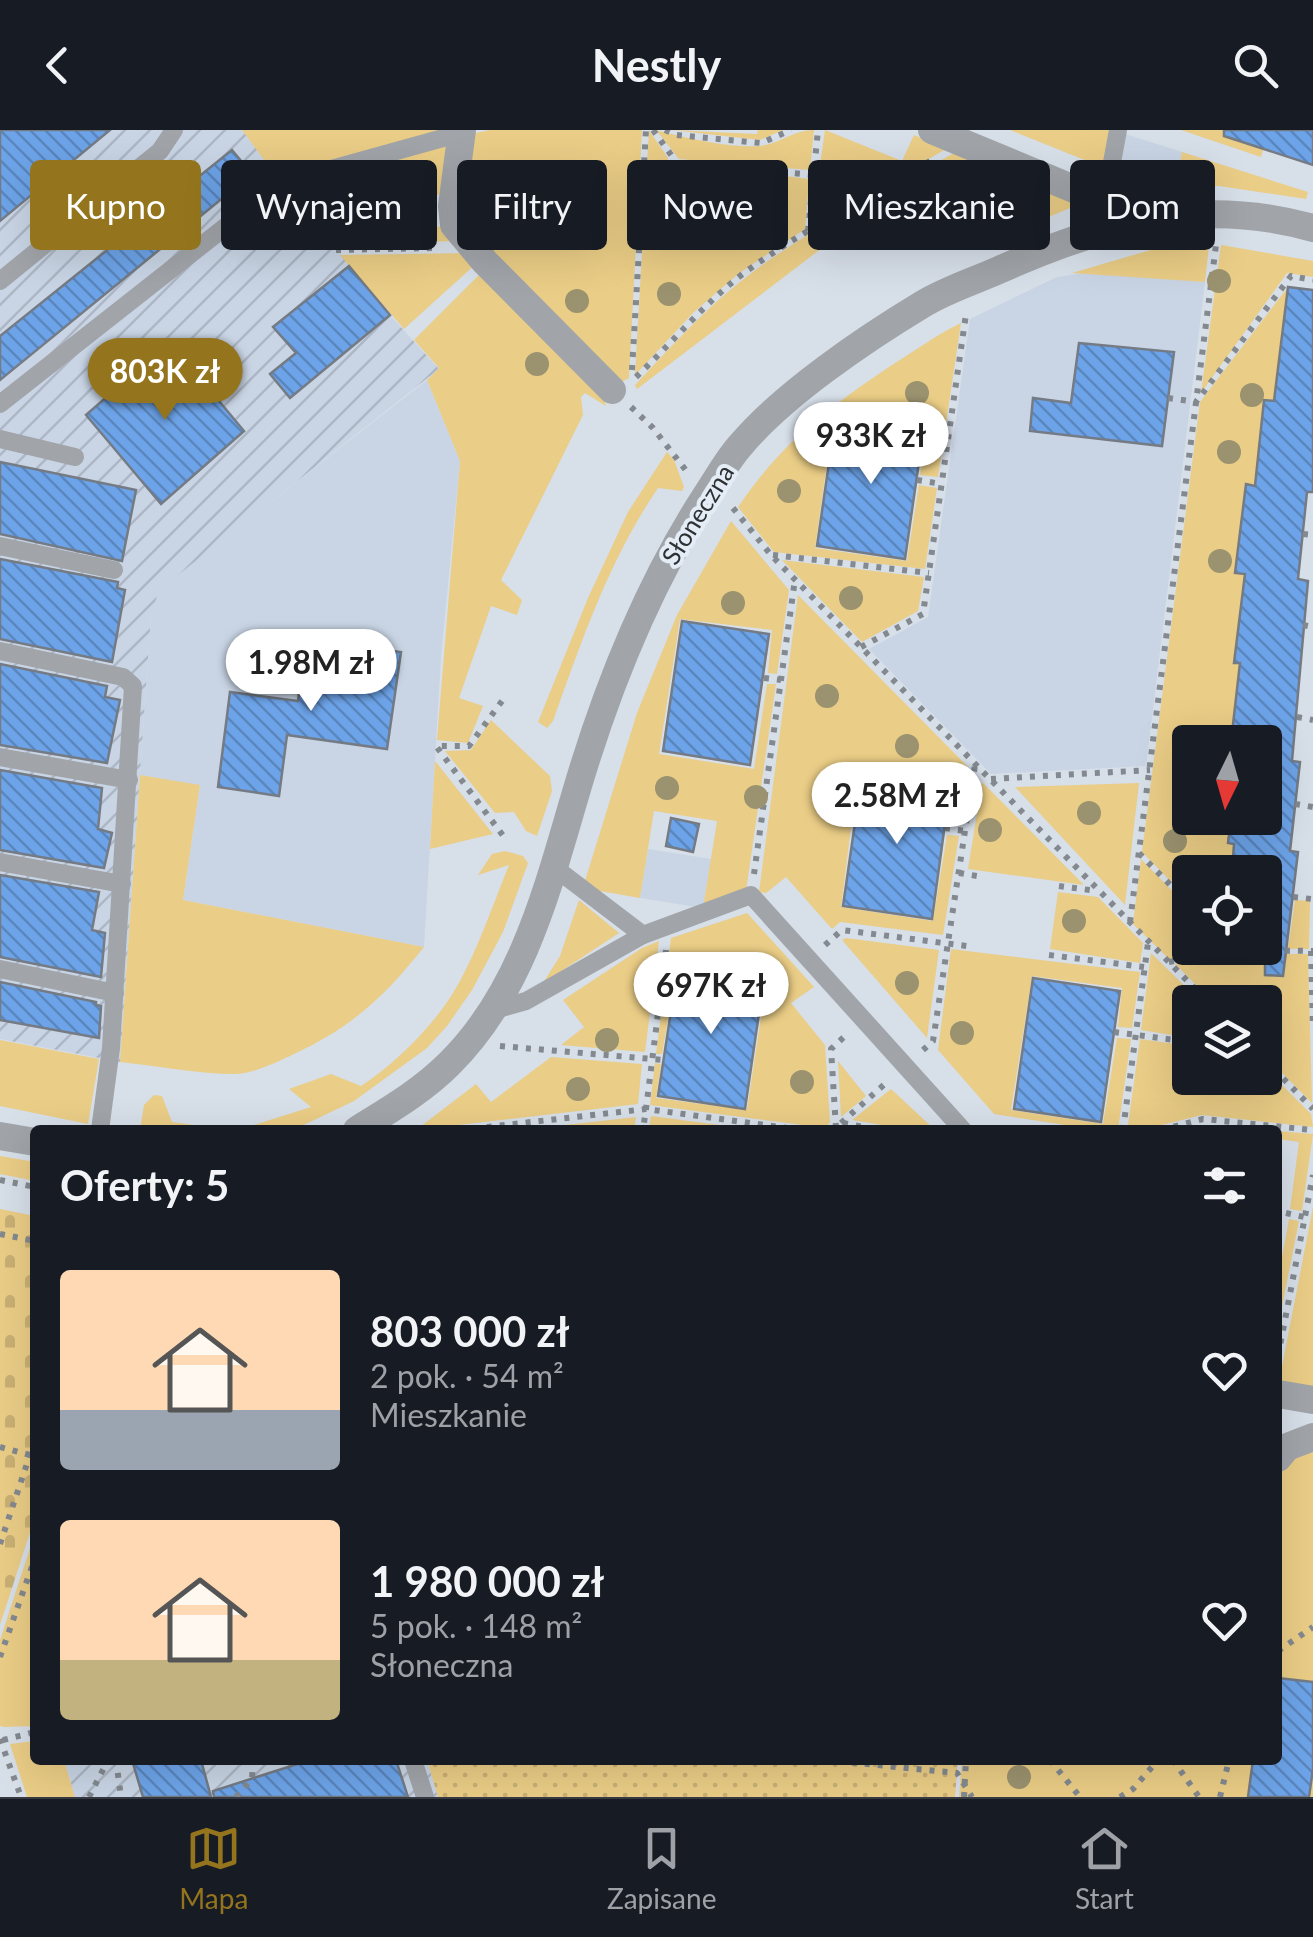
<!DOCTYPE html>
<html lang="pl">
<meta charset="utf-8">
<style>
body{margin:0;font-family:Lato,sans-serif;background:#242831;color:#f1f3f6;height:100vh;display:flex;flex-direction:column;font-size:38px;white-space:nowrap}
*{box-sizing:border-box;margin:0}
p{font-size:32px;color:#9ea1a6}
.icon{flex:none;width:55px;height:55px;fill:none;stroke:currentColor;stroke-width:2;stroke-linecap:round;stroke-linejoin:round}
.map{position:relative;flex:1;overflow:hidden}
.drawer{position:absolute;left:30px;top:995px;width:1252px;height:640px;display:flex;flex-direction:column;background:#171b24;border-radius:10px;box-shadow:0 10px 40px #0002}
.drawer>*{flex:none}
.guide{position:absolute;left:30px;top:30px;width:1255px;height:90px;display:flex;gap:20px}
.needle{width:65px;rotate:185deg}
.buttons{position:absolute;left:1172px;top:595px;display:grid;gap:20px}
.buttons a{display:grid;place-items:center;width:110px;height:110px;border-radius:10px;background:#171b24;box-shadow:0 10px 40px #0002;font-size:50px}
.price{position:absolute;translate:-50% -85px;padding:0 22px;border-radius:35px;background:#fff;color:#222;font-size:32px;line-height:65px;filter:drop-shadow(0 2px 5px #0008)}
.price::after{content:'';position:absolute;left:50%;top:60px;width:30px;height:22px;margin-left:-15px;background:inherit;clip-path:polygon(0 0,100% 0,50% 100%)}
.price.on{background:#94751d;color:#fff}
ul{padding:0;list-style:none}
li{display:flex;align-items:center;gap:30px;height:250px;padding:0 30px}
li span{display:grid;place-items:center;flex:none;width:280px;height:200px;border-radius:10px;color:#555}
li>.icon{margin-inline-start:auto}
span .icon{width:120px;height:120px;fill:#fffc;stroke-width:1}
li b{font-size:42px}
h2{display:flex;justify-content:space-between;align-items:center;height:120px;padding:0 30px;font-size:42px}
.tag{padding:0 35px;border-radius:10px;background:#171b24;box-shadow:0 10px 40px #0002;font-size:35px;line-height:90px}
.tag.on{background:#94751d;color:#fff}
header{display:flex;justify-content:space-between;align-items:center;height:130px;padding:0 30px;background:#171b24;font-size:45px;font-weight:700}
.menu{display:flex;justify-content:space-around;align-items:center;height:140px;border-top:2px solid #363941;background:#171b24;font-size:28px;color:#9ea1a6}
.menu a{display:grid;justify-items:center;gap:5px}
.menu .on{color:#94751d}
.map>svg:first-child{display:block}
</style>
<header><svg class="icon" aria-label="back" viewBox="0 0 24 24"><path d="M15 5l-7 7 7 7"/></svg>Nestly<svg class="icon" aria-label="search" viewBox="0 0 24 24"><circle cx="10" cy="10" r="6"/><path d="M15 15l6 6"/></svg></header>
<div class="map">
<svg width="1313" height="1667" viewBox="0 0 1313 1667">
<defs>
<pattern id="industrial-furrows" width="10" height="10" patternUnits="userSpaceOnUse" patternTransform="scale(2.5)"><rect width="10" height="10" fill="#c9d5e5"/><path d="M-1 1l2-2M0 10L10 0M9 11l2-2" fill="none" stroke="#adb7c5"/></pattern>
<pattern id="cemetery-stones" width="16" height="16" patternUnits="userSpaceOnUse" patternTransform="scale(2.5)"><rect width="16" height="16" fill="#eacd86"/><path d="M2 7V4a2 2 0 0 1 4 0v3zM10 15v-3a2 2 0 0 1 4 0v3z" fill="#c9b074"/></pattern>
<pattern id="garden-dots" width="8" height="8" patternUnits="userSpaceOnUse" patternTransform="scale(2.5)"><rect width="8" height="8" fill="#eacd86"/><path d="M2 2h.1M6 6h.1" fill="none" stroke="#c9b074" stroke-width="1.8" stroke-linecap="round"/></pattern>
<pattern id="building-back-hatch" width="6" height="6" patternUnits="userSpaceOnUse" patternTransform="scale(2.5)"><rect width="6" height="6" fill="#6da4e9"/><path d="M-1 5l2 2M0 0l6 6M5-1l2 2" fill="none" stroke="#5a86be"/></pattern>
</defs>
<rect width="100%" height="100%" fill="#d7dfe9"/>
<g fill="#c9d5e5">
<polygon points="1122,3 1182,22 1176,57 1156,59 1116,43"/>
<polygon points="1091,142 1205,152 1146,636 991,644 869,519 928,487 970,189 1057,147"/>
<polygon points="427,250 460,331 441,527 424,817 183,770 200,656 140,645 151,485 159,459"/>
<polygon points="648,719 711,729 703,778 640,768"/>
</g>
<g fill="url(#industrial-furrows)">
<polygon points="0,0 242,0 390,185 439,239 159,460 151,485 120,932 0,909"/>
<polygon points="64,1630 427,1630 438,1667 75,1667"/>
</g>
<g fill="#eacd86">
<polygon points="242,0 449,0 278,49"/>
<polygon points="490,0 642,0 629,248 614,256 466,101 466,5"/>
<polygon points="649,0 668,28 664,78 765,86 769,44 809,49 805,99 738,144 693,183 635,245"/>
<path d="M656,0C686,8 728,18 760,16C779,14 794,0 814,0L810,40L679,29Z"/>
<polygon points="671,0 757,4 758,0 783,0 760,10"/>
<polygon points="825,0 902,31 914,5 946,19 811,97"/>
<polygon points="1010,0 1113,0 1107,39"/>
<polygon points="1181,0 1269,0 1261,27"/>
<polygon points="449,9 442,64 401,72 407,102 448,95 460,111 332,114 285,58"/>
<polygon points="1182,22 1308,62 1306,69 1219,56 1175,57"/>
<path d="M964,23L983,33L986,44L982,58L971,63L968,40L818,121L637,259L635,255C669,219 701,183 740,152C803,101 882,65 952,24Z"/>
<polygon points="1039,52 1082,73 1001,107 996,73"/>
<polygon points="1221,115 1313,131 1313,147 1287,143 1201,263"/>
<polygon points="1209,116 1205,152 1072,143 1154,119"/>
<polygon points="469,123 477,133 404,199 340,125"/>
<polygon points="484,140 600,255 606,276 585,263 581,267 583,285 501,450 522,470 517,485 491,476 459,568 483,576 468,613 437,610 460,331 427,250 439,238 414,210"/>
<polygon points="1288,157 1274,271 1264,270 1255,356 1245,354 1235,442 1245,444 1234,532 1240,533 1231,612 1190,612 1190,688 1231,688 1228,712 1234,714 1231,742 1190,742 1190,771 1142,722 1200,272"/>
<path d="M961,193L938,347L920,345L927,295L834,283L815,418L907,431L919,355L937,358L925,439L774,422L738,377C782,313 825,280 889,237C913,222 936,205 961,193Z"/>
<path d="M667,322L674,330L684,357L682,361L658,358C609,430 582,510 553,591L547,598L538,592L588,468L628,382Z"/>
<polygon points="731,391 789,460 777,544 768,543 772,500 680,489 659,624 754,639 767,554 776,554 746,761 703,778 717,691 654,681 640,768 594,760 584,754 637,583 677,485"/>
<polygon points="782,430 924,447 918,481 862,512"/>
<polygon points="798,465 968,637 961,695 948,693 953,656 858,642 841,777 933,791 947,705 959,706 943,805 840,792 832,799 786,747 766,763 759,762"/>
<polygon points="491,590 550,646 552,661 537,706 526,701 514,682 495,683 445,621 471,620"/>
<polygon points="435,631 493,704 430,719"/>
<path d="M140,645L200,655L183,770L424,817C384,867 352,897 294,924C277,932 255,943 236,944C198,944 158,936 120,932Z"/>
<polygon points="982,652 1084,755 968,739"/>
<polygon points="1139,653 1125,775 1015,657 1016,657"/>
<path d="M505,721L523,726L528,733L503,802L472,860L447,896L427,918L354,971L310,992L291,1000H238L311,977L289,959L331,944L361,956C395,934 432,897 453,863C474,830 494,772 509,735L478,745L492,724Z"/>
<polygon points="1141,729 1190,779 1190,818 1229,819 1169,829 1133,794"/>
<polygon points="1058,762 1098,767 1143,813 1140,833 1050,819"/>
<polygon points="579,770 619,803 543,853 560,826"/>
<polygon points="1295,770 1310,771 1309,819 1237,818 1265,818 1265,810 1289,813"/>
<polygon points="747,783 814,857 791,873 825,915 830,992 826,998 650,975 655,933 661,934 656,968 747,980 767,848 677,833 662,924 656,924 671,808"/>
<polygon points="846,808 939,820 927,908 842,810"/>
<polygon points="659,811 645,922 561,915 584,897 563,870 642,818"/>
<polygon points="951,819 1140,842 1132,898 1118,897 1122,858 1032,846 1011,980 1103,994 1117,908 1131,909 1118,1000 1098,1000 994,984 938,920"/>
<polygon points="1151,823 1201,872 1190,872 1190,908 1141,900"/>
<polygon points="1235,824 1308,824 1312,973 1265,926 1265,872 1213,872 1175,834"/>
<polygon points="1140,909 1190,916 1190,948 1265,948 1265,938 1311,984 1313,997 1202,985 1150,998 1128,995"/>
<polygon points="0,910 99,929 88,994 0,976"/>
<polygon points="551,927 642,934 638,974 416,1000 476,954 491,972"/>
<polygon points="838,931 866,966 841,987"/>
<polygon points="891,959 935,1000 912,1000 852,990"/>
<polygon points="154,965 162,966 172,992 231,1000 140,1000 144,975"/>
<polygon points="651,986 758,1000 649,1000"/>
<polygon points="636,987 634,1000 521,1000"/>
<polygon points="1278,1001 1313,1004 1302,1081 1290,1079 1299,1012 1278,1009"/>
<polygon points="0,1026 35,1032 35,1051 0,1044"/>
<polygon points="1313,1077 1313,1262 1278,1257"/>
<polygon points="1289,1089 1299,1091 1278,1197 1278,1149"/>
<polygon points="1313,1316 1313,1667 959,1667 962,1630 1278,1630 1278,1352 1284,1333"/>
<polygon points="35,1403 35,1596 4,1597 0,1596 0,1510"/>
<polygon points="35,1611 35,1630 64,1630 75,1667 27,1667 10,1614"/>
</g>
<polygon fill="url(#cemetery-stones)" points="0,1079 35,1086 35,1387 0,1495"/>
<polygon fill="url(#garden-dots)" points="427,1630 958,1630 955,1667 438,1667"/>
<g fill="url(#building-back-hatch)" stroke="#747b84" stroke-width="2.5">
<polygon points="0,0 110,0 0,91"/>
<polygon points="1224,0 1313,0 1313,35 1224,6"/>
<polygon points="232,20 252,44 0,250 0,206"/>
<polygon points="349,136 390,185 290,268 270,244 296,223 273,197"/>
<polygon points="1288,157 1313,160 1313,362 1307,362 1298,449 1308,451 1292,631 1300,632 1290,721 1298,722 1283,846 1265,845 1265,742 1232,742 1234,714 1228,713 1231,688 1265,688 1265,612 1231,612 1240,533 1234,533 1245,444 1235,443 1246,354 1255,356 1264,270 1274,271"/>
<polygon points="170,212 244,301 161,374 86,285"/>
<polygon points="1079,213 1174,222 1162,316 1030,301 1033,268 1071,273"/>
<polygon points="836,284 924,297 905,429 817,416"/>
<polygon points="0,332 136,360 122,431 0,404"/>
<polygon points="0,429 118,452 117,458 125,460 112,532 0,509"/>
<polygon points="682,491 769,504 750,635 663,621"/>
<polygon points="306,510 401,522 387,619 287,605 279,666 218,657 230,562 298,571"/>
<polygon points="0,534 107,556 105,567 120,570 107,633 0,615"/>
<polygon points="0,640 102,658 98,699 112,703 104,738 0,720"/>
<polygon points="862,644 950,657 932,789 843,776"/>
<polygon points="671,688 699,694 693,722 666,716"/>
<polygon points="0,745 99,762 92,800 105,803 101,847 0,827"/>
<polygon points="678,835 764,849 745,979 658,966"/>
<polygon points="1033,848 1120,861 1101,992 1014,979"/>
<polygon points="0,852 96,872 96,875 101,876 99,908 0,890"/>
<polygon points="1278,1548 1313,1552 1313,1639 1309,1667 1248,1667 1253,1630 1278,1630"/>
<polygon points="132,1630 201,1630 211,1667 143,1667"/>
<polygon points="310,1630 396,1630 408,1667 214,1667 213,1661"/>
</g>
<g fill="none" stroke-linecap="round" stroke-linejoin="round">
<g stroke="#83898f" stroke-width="6" stroke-dasharray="5 8" stroke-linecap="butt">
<polyline points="653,0 674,29"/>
<polyline points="665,0 676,5 761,13 791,0"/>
<polyline points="769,41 813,45"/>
<polyline points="808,101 818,0"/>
<polyline points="336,120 435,118"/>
<polyline points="632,240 646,0"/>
<path d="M636,247C671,214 702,176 740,146C799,102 867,68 930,31"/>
<polyline points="1168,268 1196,272 1291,146 1313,150"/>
<polyline points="631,277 653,298 688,343"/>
<polyline points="917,350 942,354"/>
<polyline points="733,378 771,425 1208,872"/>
<polyline points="1303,404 1313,405"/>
<polyline points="773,425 929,443"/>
<polyline points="1303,495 1313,497"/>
<polyline points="861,517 923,484 966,184"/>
<polyline points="764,548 781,550"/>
<polyline points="502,571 469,616 436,616 504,707"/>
<polyline points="1297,587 1313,590"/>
<polyline points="991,649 1150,640"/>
<polyline points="1295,674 1313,677"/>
<polyline points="945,698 965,701"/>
<polyline points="1139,723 1190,775"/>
<polyline points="959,743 977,746"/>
<polyline points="754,744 795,449"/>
<polyline points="1059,756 1097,761"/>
<polyline points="1293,767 1312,769"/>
<polyline points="1130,792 1216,115"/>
<polyline points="825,815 842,800 967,816"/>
<polyline points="666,820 646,979 802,1000"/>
<polyline points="1311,821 1313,899"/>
<polyline points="1049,825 1144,837"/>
<polyline points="1169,832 1234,820 1313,821"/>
<polyline points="1114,902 1190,912"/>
<polyline points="500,916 664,930"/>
<polyline points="923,920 933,911 975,635"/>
<polyline points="1265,930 1313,979"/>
<polyline points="841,993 887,952"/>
<polyline points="843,993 880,1000"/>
<polyline points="836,998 831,919 845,906"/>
<polyline points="461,1000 646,979 643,1000"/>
<polyline points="1123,1000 1148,813"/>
<polyline points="1161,1000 1203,989 1313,1000"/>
<polyline points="0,1050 35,1057"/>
<polyline points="1286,1083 1304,1087"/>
<polyline points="0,1104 35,1111"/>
<polyline points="1278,1226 1313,1045"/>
<polyline points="0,1317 30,1325"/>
<polyline points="0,1414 35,1310"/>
<polyline points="1278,1521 1313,1497"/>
<polyline points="0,1527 35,1428"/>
<polyline points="0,1609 21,1667"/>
<polyline points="3,1610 35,1602"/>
<polyline points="116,1630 121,1667"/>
<polyline points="826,1630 957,1643 972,1667"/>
<polyline points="1050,1630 1080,1667"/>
<polyline points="1173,1630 1199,1667"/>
<polyline points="89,1667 108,1630"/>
<polyline points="236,1667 252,1649 253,1630"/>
<polyline points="964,1667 966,1630"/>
<polyline points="1120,1667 1133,1659 1158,1630"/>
<polyline points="1220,1667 1229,1630"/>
</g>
<g stroke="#a1a5a9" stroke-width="18">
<polyline points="1105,70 1118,0"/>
<polyline points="0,151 160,21 174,0"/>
<polyline points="0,274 281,53 461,3"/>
<polyline points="0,309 75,327"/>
<polyline points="0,416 114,440"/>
<polyline points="0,521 123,547 133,556 111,918 100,1000"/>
<polyline points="0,627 129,650"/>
<polyline points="0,732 122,754"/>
<polyline points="555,738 643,805"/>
<polyline points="0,839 115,863"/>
<polyline points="491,881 526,871 643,805 751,765 963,1000"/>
<polyline points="413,1630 425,1667"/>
</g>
<g stroke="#a1a5a9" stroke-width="28">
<polyline points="462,0 452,76 454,95 485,132 612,260"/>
<polyline points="932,0 1146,89"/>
<polyline points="1278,1264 1313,1270"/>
<polyline points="1278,1328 1287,1317 1313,1307"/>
</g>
<g stroke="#a1a5a9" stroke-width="28">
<path d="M357,1000C389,980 422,961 449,934C526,858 550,748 580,649C610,550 649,454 705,367C716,351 726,332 739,317C782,265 865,209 923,174C946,160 974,151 999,140C1104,93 1199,66 1313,98"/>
<polyline points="0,1006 35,1012"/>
</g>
</g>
<g fill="#9b926f">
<circle cx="371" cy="74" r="12"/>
<circle cx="491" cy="95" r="12"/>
<circle cx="575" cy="96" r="12"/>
<circle cx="761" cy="102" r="12"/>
<circle cx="1219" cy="151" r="12"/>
<circle cx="669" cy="164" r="12"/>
<circle cx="577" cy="171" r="12"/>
<circle cx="537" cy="234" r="12"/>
<circle cx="917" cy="263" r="12"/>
<circle cx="1252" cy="265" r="12"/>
<circle cx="1229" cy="322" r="12"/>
<circle cx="789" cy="361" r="12"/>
<circle cx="1220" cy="431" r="12"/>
<circle cx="851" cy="468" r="12"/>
<circle cx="733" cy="473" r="12"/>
<circle cx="827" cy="566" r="12"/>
<circle cx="907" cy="616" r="12"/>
<circle cx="667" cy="658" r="12"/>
<circle cx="756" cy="667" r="12"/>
<circle cx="1089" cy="683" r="12"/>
<circle cx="990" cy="700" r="12"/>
<circle cx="1175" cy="711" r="12"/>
<circle cx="1074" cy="791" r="12"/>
<circle cx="907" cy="853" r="12"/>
<circle cx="962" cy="903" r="12"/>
<circle cx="607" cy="910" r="12"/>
<circle cx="802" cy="952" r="12"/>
<circle cx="578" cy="959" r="12"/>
<circle cx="1019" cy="1647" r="12"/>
</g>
<g text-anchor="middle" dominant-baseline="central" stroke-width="8" stroke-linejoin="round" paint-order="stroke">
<g font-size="25" fill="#2e3134" stroke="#e4ecf6">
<text transform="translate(697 384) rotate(-58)">Słoneczna</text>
</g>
</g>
</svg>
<div class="buttons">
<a><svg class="needle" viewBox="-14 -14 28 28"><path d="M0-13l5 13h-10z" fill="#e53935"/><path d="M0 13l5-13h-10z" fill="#9ea1a6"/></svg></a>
<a><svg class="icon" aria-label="locate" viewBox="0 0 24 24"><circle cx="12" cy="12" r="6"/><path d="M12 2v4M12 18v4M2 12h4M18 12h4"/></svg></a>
<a><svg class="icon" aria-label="layers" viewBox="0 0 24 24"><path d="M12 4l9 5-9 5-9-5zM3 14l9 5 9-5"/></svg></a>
</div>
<b class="price on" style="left:165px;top:293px">803K zł</b>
<b class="price" style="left:871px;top:357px">933K zł</b>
<b class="price" style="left:311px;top:584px">1.98M zł</b>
<b class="price" style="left:897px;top:717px">2.58M zł</b>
<b class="price" style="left:711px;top:907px">697K zł</b>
<div class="guide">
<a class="tag on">Kupno</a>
<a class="tag">Wynajem</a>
<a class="tag">Filtry</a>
<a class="tag">Nowe</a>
<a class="tag">Mieszkanie</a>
<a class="tag">Dom</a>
</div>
<section class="drawer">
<h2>Oferty: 5<svg class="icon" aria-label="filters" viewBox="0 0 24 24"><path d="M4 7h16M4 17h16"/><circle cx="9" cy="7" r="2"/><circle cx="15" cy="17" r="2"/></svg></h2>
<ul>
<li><span style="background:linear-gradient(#ffd9b3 70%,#9aa5b1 0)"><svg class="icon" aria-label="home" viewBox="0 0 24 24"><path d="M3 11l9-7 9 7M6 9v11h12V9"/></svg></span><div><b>803 000 zł</b><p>2 pok. · 54 m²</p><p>Mieszkanie</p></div><svg class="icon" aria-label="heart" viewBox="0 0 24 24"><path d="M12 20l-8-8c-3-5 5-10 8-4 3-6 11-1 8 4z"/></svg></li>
<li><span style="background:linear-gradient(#ffd9b3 70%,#c2b280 0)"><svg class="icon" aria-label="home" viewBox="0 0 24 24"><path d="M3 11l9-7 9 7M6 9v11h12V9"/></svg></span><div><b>1 980 000 zł</b><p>5 pok. · 148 m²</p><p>Słoneczna</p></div><svg class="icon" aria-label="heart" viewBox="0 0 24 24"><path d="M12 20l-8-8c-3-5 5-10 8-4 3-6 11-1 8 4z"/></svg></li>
</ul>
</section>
</div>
<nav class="menu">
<a class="on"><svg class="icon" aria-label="map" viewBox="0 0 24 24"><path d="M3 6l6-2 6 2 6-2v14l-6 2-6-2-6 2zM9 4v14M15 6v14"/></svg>Mapa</a>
<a><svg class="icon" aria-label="saved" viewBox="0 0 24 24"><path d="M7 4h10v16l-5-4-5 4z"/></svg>Zapisane</a>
<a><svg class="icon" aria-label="home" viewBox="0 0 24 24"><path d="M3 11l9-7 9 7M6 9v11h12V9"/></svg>Start</a>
</nav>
